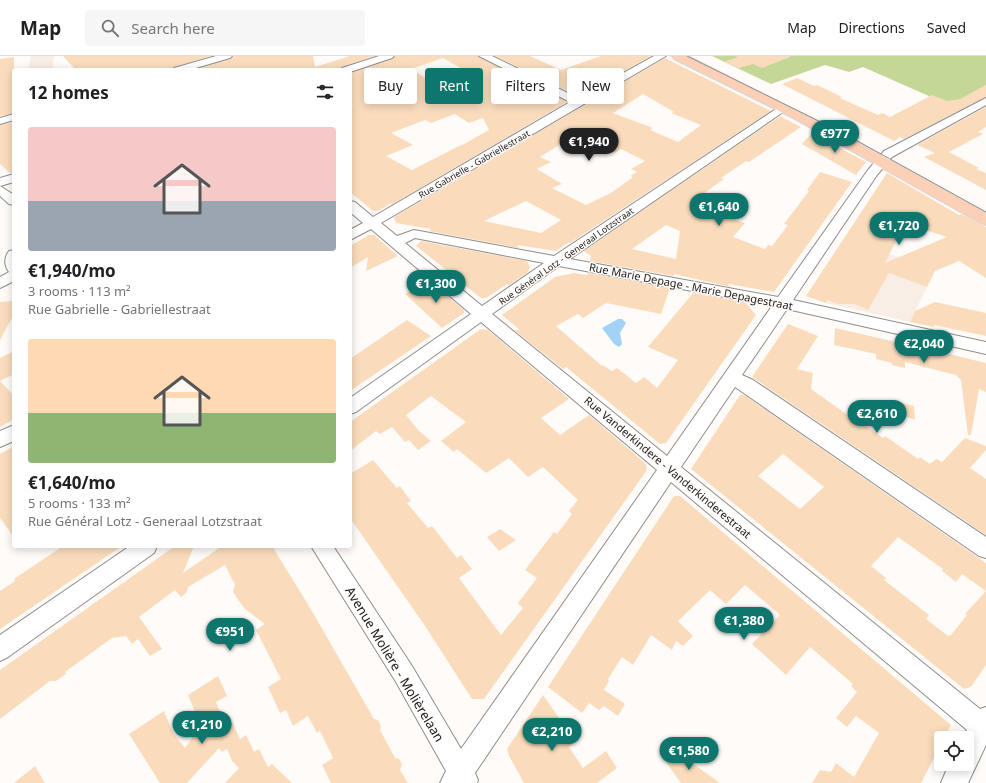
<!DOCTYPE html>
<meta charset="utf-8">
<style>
body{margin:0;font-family:"Noto Sans",sans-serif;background:#f6f6f6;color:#202124;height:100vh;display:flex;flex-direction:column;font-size:15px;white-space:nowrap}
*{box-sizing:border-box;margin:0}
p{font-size:13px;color:#757577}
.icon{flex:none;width:22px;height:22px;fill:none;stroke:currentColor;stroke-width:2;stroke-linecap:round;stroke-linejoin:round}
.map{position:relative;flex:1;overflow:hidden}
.details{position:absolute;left:12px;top:12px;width:340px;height:480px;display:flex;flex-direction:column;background:#fff;border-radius:4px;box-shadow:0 2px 10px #0003}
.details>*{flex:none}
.banner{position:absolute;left:364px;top:12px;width:380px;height:36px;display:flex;gap:8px}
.buttons{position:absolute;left:934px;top:675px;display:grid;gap:8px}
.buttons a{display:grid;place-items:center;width:40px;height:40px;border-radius:4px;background:#fff;box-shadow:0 2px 10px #0003;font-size:20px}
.price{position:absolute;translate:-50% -34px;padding:0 9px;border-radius:14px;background:#0f766e;color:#fff;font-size:13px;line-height:26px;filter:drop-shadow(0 1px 2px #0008)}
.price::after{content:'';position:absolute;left:50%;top:24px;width:12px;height:9px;margin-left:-6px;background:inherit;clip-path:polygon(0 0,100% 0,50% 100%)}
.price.current{background:#222;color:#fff}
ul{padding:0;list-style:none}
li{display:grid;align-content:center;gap:8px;height:212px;padding:0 16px}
li span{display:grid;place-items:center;height:124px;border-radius:4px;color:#555}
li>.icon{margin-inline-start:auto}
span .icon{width:72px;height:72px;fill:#fffc;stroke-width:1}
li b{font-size:17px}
h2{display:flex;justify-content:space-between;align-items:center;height:48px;padding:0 16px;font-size:17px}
.pill{padding:0 14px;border-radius:4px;background:#fff;box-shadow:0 2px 10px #0003;font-size:14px;line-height:36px}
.pill.current{background:#0f766e;color:#fff}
header{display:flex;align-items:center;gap:24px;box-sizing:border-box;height:56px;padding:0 20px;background:#fff;border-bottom:1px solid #e0e0e0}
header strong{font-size:19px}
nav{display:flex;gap:22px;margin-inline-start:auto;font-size:14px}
.search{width:280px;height:36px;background:#f6f6f6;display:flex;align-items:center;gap:10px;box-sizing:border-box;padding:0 14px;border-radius:4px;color:#757577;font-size:15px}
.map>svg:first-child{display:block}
</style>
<header>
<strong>Map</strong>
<div class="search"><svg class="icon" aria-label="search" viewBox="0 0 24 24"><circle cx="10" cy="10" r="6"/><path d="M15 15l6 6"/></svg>Search here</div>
<nav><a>Map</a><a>Directions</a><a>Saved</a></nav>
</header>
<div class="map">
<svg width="986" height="727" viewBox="0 0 986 727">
<rect width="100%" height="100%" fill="#fefbf8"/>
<g fill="#f8eee6">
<polygon points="31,0 54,0 52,14 28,14"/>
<polygon points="844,182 935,214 910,266 826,247 806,240 833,201"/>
</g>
<polygon fill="#c4d797" points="712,0 986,0 986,36 956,52 863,11 849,16 825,9 771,28"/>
<polygon fill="#a2d3f6" points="618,263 622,263 626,267 620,277 622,288 619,291 614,288 602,272"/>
<g fill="#fadcbd" fill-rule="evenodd">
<polygon points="63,0 211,0 174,11 172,14 76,14"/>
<polygon points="234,0 313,0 315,11 350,0 374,0 342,11 340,14 194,14 230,3"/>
<path d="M396,0H478L567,46L391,149V147L378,155H373L350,136V17L392,3ZM443,2L475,20L442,32L411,13ZM455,58L469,67L483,62L489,74L462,89H461L412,114L386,100L413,89L391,77L425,64L431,67Z"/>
<polygon points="495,0 530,0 561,14 601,0 651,0 578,40"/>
<polygon points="735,0 790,0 790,1 762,12 753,8 739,12 724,6 738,1"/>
<polygon points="14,1 14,57 0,60 0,3"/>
<path d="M665,2L771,55L570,187L569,186L556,195L517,189L519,192L429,175L431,173L396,167L394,161ZM643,38L674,56L671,57L701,69L678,86L650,74L653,72L613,57ZM572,81L590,89L606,81L614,97L621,93L645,105L631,113L637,116L630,120L633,121L611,137L586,149L552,132L562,128L537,113L551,106L540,101ZM526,145L561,164L541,177L484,165Z"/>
<polygon points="797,22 814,30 817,29 842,41 840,42 878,59 882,57 890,61 932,39 947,45 960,43 986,29 986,41 904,83 900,81 894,85 782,28"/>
<polygon points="986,51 986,71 978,76 983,78 949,96 979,112 976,113 986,117 986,134 924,101 935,97 917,89"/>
<path d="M780,60L801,71L749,106L746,105L721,122L724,123L696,143L731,158L728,161L745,167L733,181L765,193L768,189L772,190L788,169L784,168L809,135L807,134L820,116L852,126L774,236L728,228L731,231L674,218V220L590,205L591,200L584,195ZM666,169L680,175L676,203L632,193Z"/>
<polygon points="14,66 14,117 10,117 0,108 0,69"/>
<polygon points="812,77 855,100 866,106 856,119 802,88"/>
<path d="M887,117L959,159L961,158L986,171V222L959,205L935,215L927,231L889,217L868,254L854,248H838L828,244L826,247L806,240ZM905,167L947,181L885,207Z"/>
<polygon points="369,179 374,179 398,200 366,215 368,201 350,212 350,190"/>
<polygon points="421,185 527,205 530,211 527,217 509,229 507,228 486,242 481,242 462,227 462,232 445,218 449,216 416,190"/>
<polygon points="574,217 587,219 588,217 670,232 661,258 606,247 583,262 578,258 556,270 602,310 603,309 612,315 617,312 636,327 644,321 657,332 678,304 648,291 693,237 745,246 756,259 666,387 660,388 566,311 563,313 514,274 520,274 502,259 555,221"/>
<polygon points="430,226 464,254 464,257 442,272 405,238"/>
<polygon points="14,245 14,258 0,284 0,246"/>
<polygon points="935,246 986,257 986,280 934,269 934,271 910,266 915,255"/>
<polygon points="407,264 431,280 350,335 350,303"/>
<polygon points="788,268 818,280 797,313 813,317 811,333 859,367 860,366 883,382 885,380 918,403 920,401 930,408 936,403 942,406 965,382 986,390 986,394 970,412 986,423 986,479 752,321"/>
<polygon points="835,272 892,285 902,292 929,299 929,293 986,307 986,336 979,333 971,379 968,379 961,324 956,319 905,306 905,312 892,309 892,307 876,303 876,298 834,289"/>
<polygon points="481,273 488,274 569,343 541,362 560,379 589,359 646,408 647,414 484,643 472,643 425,570 350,462 350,418 373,404 397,432 400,430 411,445 407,447 428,472 432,470 457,502 461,499 472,513 459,522 501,579 523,552 518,547 537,522 525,514 554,476 557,478 572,458 569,455 578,444 543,411 528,421 509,402 486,417 457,393 454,396 441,385 466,366 431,340 406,359 419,375 431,385 418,394 409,384 405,386 392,371 380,378 376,375 350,395 350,366"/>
<polygon points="14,295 14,318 0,325 14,340 14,363 0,371 0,302"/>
<path d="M740,339H744L986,507V609L971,631L964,633L691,413ZM783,398L824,431L800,453L758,420ZM898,481L943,513L942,515L956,526L962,518L986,535L965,558L967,559L951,579L948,580L926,563L929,559L884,524L886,522L871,510Z"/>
<polygon points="902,347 914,350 915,364 902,359"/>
<polygon points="14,390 14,481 0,462 0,398"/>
<polygon points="674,440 680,440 951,669 944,682 941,682 941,688 921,727 812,727 820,714 831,716 836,707 854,721 879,677 856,660 847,671 836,662 857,636 851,630 853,628 810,591 786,619 752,588 780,559 745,529 726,548 710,534 678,565 693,580 683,590 676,585 672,594 651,579 633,609 622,601 608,623 609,625 604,634 625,648 618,660 604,650 599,654 589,647 582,657 548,631"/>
<polygon points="500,473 516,484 499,495 487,481"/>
<polygon points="63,490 122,490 0,573 0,535 15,525 14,523"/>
<polygon points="175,490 194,490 183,517 222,490 272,490 309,550 374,663 378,664 381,670 380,674 395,702 399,703 402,708 400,714 408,727 331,727 322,709 333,702 320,675 317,677 308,660 293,670 286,654 280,657 268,631 281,623 256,574 265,568 245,553 239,545 233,536 235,529 225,509 188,531 187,536 181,541 175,534 139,561 162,593 150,600 138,583 132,588 126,580 112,582 65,616 66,618 56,625 50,625 0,663 0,614"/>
<polygon points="218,620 227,640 216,646 226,670 232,666 240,683 246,679 254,696 259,693 268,711 272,708 292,727 225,727 239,712 232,705 227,693 222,696 219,692 187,727 160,727 129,678 164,655 173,677 185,692 201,670 188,639"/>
<polygon points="543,639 576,686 569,691 583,712 606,695 617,712 597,727 524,727 509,700 507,693"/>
<polygon points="678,697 720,727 681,727 666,706"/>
<polygon points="35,710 45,727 14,727"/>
</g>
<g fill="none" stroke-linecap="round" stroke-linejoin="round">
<g stroke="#8f8c89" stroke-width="2">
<g id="minor">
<polygon points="216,0 232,0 230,2 189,14 173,14 174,12"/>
<polygon points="379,0 394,0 392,2 350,16 350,14 341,14 342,12"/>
<path d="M479,0H492L578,42L654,0H666L381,167L397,180L414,174L554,200L782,49L787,52L786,54L570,203L778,241L868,114L884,95L986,42V49L892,101L877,119L793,244L986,286V298L787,253L742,319L753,324L986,481V502L979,500L735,331L681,411L980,653L986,651V689L968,727H941L949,708H967V682H962L967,674L671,426L475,717L478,724L477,727H440L446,715L396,626L311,490H333L412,610L461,693L657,414L481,266L356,356L350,358V342L471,258L371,173L350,184V174L363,167L350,156V145L355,146L373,161L570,46ZM415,182L544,207L482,250L405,187ZM559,210L772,250L667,400L492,258Z"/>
<polygon points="14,58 14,64 0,68 0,62"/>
<polygon points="14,118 14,126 0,130 0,122"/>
<polygon points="0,130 14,139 14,149 9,148 0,140"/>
<path d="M14,194V225L0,232V221L9,216C4,209 4,202 9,195Z"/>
<polygon points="14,369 14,385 0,391 0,375"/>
<polygon points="130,490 157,490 154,497 8,601 0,605 0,579"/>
</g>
</g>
<g stroke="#d6d6d6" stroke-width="2">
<polygon id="major" points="672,0 688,0 839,76 986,157 986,169 980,167 791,61 674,3"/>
</g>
<use href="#minor" fill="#fff" fill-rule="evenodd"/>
<use href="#major" fill="#fbd0b6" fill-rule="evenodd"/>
<polyline stroke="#908e8c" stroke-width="1" points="687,0 843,77 986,156"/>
</g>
<g text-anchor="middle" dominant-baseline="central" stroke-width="3" stroke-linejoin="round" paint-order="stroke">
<g font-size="9" fill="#1c1b1a" stroke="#fefbf8">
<text transform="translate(474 108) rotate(-30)">Rue Gabrielle - Gabriellestraat</text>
<text transform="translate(566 200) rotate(-35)">Rue Général Lotz - Generaal Lotzstraat</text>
</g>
<g font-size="11" fill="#1c1b1a" stroke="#fefbf8">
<text transform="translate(691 230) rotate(11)">Rue Marie Depage - Marie Depagestraat</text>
<text transform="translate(668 411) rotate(40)">Rue Vanderkindere - Vanderkinderestraat</text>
</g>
<g font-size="13" fill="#1c1b1a" stroke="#fefbf8">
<text transform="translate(395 608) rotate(59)">Avenue Molière - Molièrelaan</text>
</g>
</g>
</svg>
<div class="buttons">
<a><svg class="icon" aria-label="locate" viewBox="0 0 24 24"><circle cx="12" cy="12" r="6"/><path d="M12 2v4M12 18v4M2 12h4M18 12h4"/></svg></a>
</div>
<b class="price" style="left:835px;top:98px">€977</b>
<b class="price current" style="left:589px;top:106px">€1,940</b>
<b class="price" style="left:719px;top:171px">€1,640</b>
<b class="price" style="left:899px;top:190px">€1,720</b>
<b class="price" style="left:436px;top:248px">€1,300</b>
<b class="price" style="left:924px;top:308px">€2,040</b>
<b class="price" style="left:877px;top:378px">€2,610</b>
<b class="price" style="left:744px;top:585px">€1,380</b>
<b class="price" style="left:230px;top:596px">€951</b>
<b class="price" style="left:202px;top:689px">€1,210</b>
<b class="price" style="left:552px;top:696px">€2,210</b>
<b class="price" style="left:689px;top:715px">€1,580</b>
<div class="banner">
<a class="pill">Buy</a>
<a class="pill current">Rent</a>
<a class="pill">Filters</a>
<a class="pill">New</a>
</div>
<section class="details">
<h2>12 homes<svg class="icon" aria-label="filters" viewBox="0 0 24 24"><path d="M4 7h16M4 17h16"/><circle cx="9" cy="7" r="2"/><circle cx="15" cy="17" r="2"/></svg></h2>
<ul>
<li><span style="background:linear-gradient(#f6c9c9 60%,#9aa5b1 0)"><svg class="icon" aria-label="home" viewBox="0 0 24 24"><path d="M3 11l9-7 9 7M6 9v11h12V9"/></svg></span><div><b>€1,940/mo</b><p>3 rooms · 113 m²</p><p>Rue Gabrielle - Gabriellestraat</p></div></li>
<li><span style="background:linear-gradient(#ffd9b3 60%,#8fb573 0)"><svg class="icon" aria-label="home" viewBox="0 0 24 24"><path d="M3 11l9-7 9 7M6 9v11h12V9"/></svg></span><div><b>€1,640/mo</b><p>5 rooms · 133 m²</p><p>Rue Général Lotz - Generaal Lotzstraat</p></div></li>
</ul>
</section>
</div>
